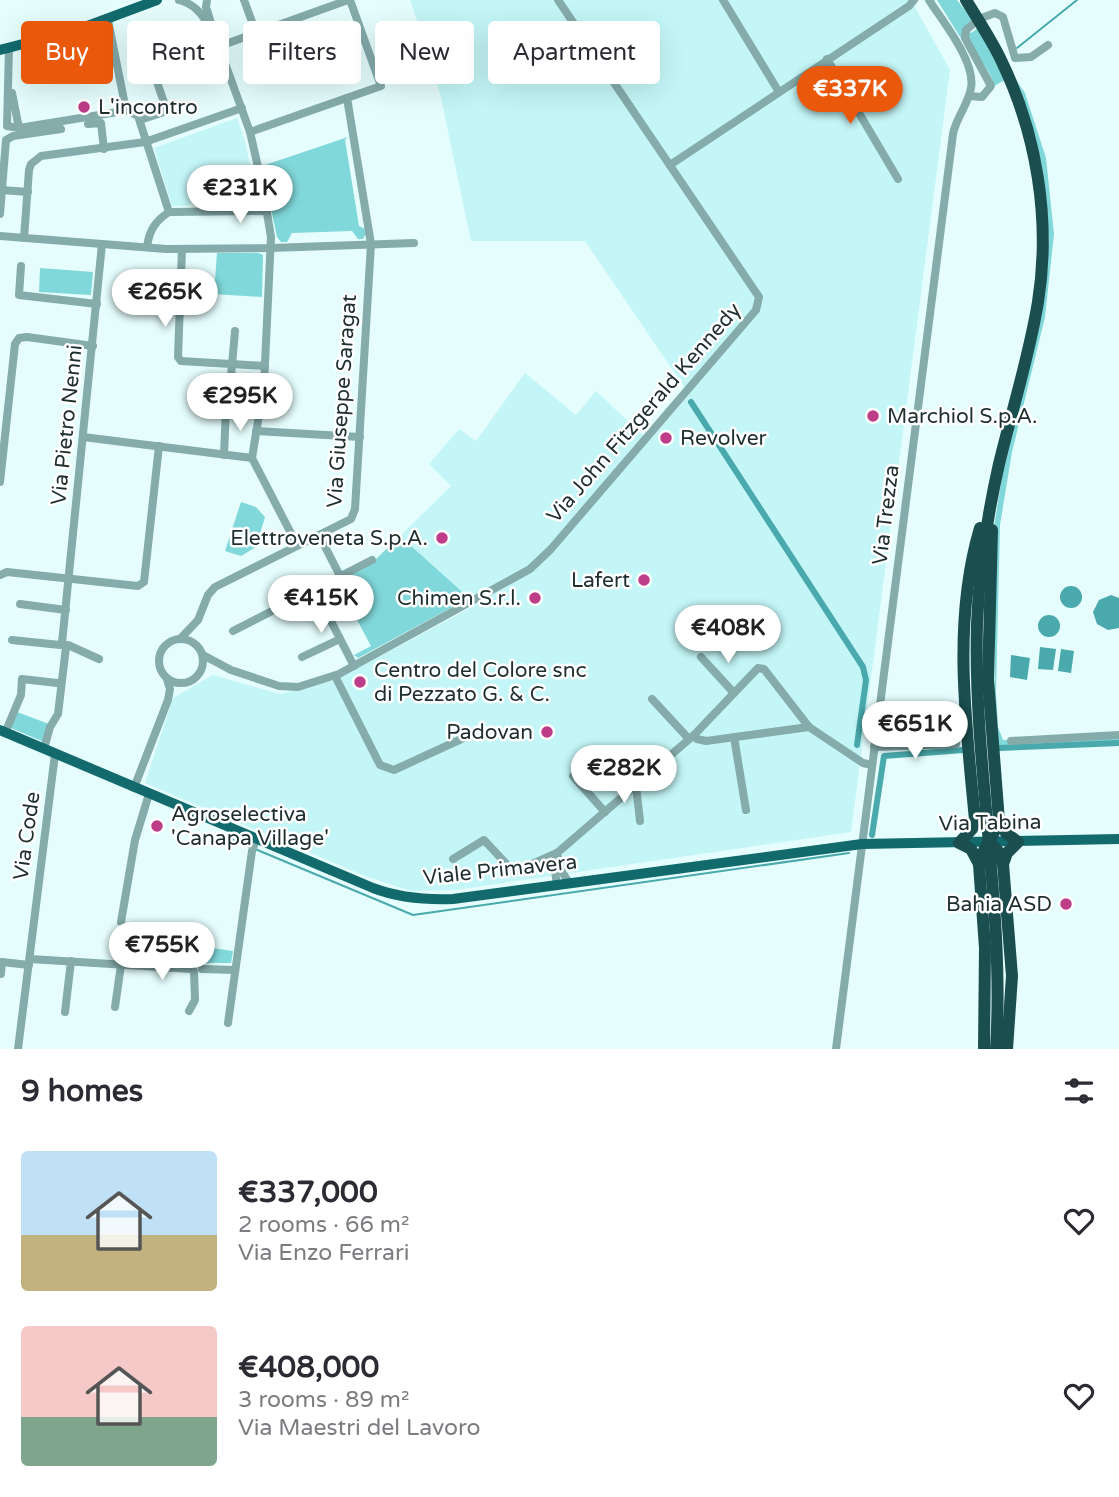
<!DOCTYPE html>
<meta charset="utf-8">
<style>
body{margin:0;font-family:"Varela Round",sans-serif;background:#f2f2f3;color:#2b2b33;height:100vh;display:flex;flex-direction:column;font-size:26px;white-space:nowrap}
*{box-sizing:border-box;margin:0}
p{font-size:23px;color:#7c7c81}
.icon{flex:none;width:38px;height:38px;fill:none;stroke:currentColor;stroke-width:2;stroke-linecap:round;stroke-linejoin:round}
.map{position:relative;height:1049px;overflow:hidden}
.drawer{display:flex;flex-direction:column;background:#fff;flex:1}
.drawer>*{flex:none}
.top-card{position:absolute;left:21px;top:21px;width:700px;height:63px;display:flex;gap:14px}
.price{position:absolute;translate:-50% -60px;padding:0 16px;border-radius:24px;background:#fff;color:#222;font-size:23px;line-height:46px;filter:drop-shadow(0 2px 4px #0008)}
.price::after{content:'';position:absolute;left:50%;top:42px;width:21px;height:16px;margin-left:-10px;background:inherit;clip-path:polygon(0 0,100% 0,50% 100%)}
.price.on{background:#ea580c;color:#fff}
ul{padding:0;list-style:none}
li{display:flex;align-items:center;gap:21px;height:175px;padding:0 21px}
li span{display:grid;place-items:center;flex:none;width:196px;height:140px;border-radius:7px;color:#555}
li>.icon{margin-inline-start:auto}
span .icon{width:84px;height:84px;fill:#fffc;stroke-width:1}
li b{font-size:30px}
h2{display:flex;justify-content:space-between;align-items:center;height:84px;padding:0 21px;font-size:30px}
.tag{padding:0 24px;border-radius:7px;background:#fff;box-shadow:0 7px 28px #0002;font-size:24px;line-height:63px}
.tag.on{background:#ea580c;color:#fff}
.map>svg:first-child{display:block}
</style>
<div class="map">
<svg width="1119" height="1049" viewBox="0 0 1119 1049">
<rect width="100%" height="100%" fill="#e5fdfd"/>
<g fill="#c4f6f7">
<polygon points="410,0 911,0 950,70 851,832 455,890 411,891 365,876 145,783 173,698 213,675 280,694 336,680 474,606 469,598 400,536 451,486 429,464 459,429 476,441 525,373 576,415 596,391 649,441 689,394 585,241 471,241 441,98 428,51"/>
<polygon points="237,118 245,141 258,204 233,206 228,201 192,202 188,206 172,206 154,148"/>
</g>
<g fill="#81d8da">
<polygon points="937,0 957,0 972,19 963,29 962,40"/>
<path d="M978,28L1005,80L994,86C990,65 967,51 968,30L971,33Z"/>
<polygon points="1013,76 1025,93 1046,158 1054,234 1045,317 1012,452 1000,525 996,692 998,727 1003,740 1119,736 1119,741 995,746 994,527 1005,458 1049,241 1047,221"/>
<polygon points="348,137 345,140 359,226 365,229 366,234 363,239 358,239 352,231 292,233 287,242 281,242 277,237 262,166"/>
<polygon points="217,253 258,253 263,255 262,297 214,294"/>
<polygon points="40,268 93,272 91,295 39,292"/>
<polygon points="241,502 256,507 265,517 256,547 241,556 225,551"/>
<polygon points="400,536 469,598 358,658 354,655 371,646 355,616 360,613 356,604 360,600 353,586 349,588 343,578 373,562"/>
<polygon points="17,712 49,724 44,742 11,728"/>
<polygon points="205,947 233,951 231,963 203,963"/>
</g>
<g fill="#49a9ac">
<circle cx="1071" cy="597" r="11"/>
<polygon points="1111,595 1119,598 1119,628 1108,630 1097,624 1093,612 1099,600"/>
<circle cx="1049" cy="626" r="11"/>
<polygon points="1040,647 1056,649 1053,670 1038,669"/>
<polygon points="1061,649 1074,651 1071,673 1058,671"/>
<polygon points="1011,655 1030,658 1027,680 1010,677"/>
</g>
<g fill="none" stroke-linecap="round" stroke-linejoin="round">
<g stroke="#49a9ac" stroke-width="2">
<polyline points="1017,48 1077,0"/>
<polyline points="222,835 250,847"/>
<polyline points="255,849 413,915 849,853"/>
</g>
<g stroke="#49a9ac" stroke-width="6">
<polyline points="691,402 863,667 866,680 857,745"/>
<polyline points="1000,748 1119,743"/>
<polyline points="872,835 884,756 963,750"/>
</g>
<g stroke="#85abab" stroke-width="8">
<path d="M179,0C194,4 201,13 209,25"/>
<polyline points="207,0 206,7 213,30 250,132 263,189 271,237 264,384 252,458 297,545"/>
<polyline points="244,0 256,33"/>
<polyline points="723,0 779,92"/>
<polyline points="984,17 995,13 1003,17 1015,58 1031,57 1048,45"/>
<polyline points="220,46 348,0"/>
<polyline points="9,48 7,126 19,128 124,111 126,110 108,20"/>
<polyline points="827,59 898,179"/>
<polyline points="12,93 19,128"/>
<polyline points="969,96 982,97 991,86 965,38 966,30 973,24"/>
<polyline points="126,110 138,116 169,212"/>
<polyline points="140,120 167,111 141,36"/>
<polyline points="88,124 101,123 104,149"/>
<polyline points="250,132 381,86 350,0"/>
<polyline points="670,165 909,6 914,0"/>
<polyline points="2,190 28,192"/>
<polyline points="0,214 6,140 13,136 61,129"/>
<polyline points="0,236 166,249 271,248 414,243"/>
<polyline points="24,238 29,170 31,164 41,156 145,142 242,108"/>
<path d="M147,247C149,231 155,221 169,212L267,211"/>
<polyline points="182,249 178,357 181,361 265,366"/>
<polyline points="21,266 19,295 97,304"/>
<polyline points="229,399 235,331"/>
<polyline points="256,431 360,437"/>
<polyline points="83,437 252,458"/>
<polyline points="224,455 226,408"/>
<polyline points="0,482 15,344 19,338 27,337 93,346"/>
<polyline points="319,535 358,611"/>
<polyline points="0,575 7,572 138,586 144,582 159,446"/>
<polyline points="315,590 354,666"/>
<polyline points="20,604 66,610"/>
<polyline points="233,631 372,560"/>
<circle cx="181" cy="661" r="22"/>
<polyline points="180,639 198,620 208,595 215,587 351,519 355,509 371,244 347,98"/>
<polyline points="12,640 60,645 62,643 102,244"/>
<polyline points="203,655 231,670 279,686 298,687 339,674 530,569 551,549 756,310 759,297 558,0"/>
<polyline points="302,657 340,639"/>
<polyline points="701,657 734,693"/>
<polyline points="335,676 380,765 394,770 468,736"/>
<polyline points="652,699 689,739"/>
<polyline points="5,733 21,695 22,679 57,683"/>
<polyline points="694,735 697,739 706,741 809,727"/>
<polyline points="734,737 746,810"/>
<polyline points="1011,741 1119,735"/>
<polyline points="874,747 956,744"/>
<polyline points="44,749 50,727 58,714 66,647 68,645 99,659"/>
<polyline points="573,776 605,812"/>
<polyline points="636,786 640,821"/>
<polyline points="134,788 168,700 170,689 167,679"/>
<polyline points="557,853 560,869 570,884"/>
<polyline points="549,857 555,871 557,885"/>
<polyline points="453,859 484,840 514,872 557,853 694,735 758,668 764,669 809,727 863,763 872,765"/>
<polyline points="121,922 135,840 149,794"/>
<polyline points="30,959 192,969 194,971 195,1000 189,1011"/>
<polyline points="202,969 235,970"/>
<polyline points="1,974 2,962 29,965"/>
<polyline points="115,1007 121,965"/>
<polyline points="65,1012 71,961"/>
<polyline points="228,1023 252,851 256,839"/>
<polyline points="18,1049 55,754"/>
<path d="M836,1049L953,134C956,118 968,105 971,88C976,62 943,22 929,0"/>
</g>
<g stroke="#136a6d" stroke-width="10">
<polyline points="0,50 74,31 157,0"/>
<path d="M0,730L373,888C399,898 425,900 453,899L862,844L1119,839"/>
</g>
<g stroke="#1b4e4f" stroke-width="12">
<path d="M966,0C978,20 991,39 1001,60C1037,134 1051,220 1038,302C1029,357 1012,410 999,464C987,517 979,570 977,624C973,766 1005,907 996,1049"/>
<polyline points="999,821 1006,833 1018,842 1007,853 1003,864"/>
<polyline points="988,841 998,851 1003,864 1012,976 1007,1049"/>
<path d="M979,864L971,849L959,843L972,829L975,820C966,723 952,622 980,528"/>
<path d="M984,1049L985,948L979,864C982,848 994,837 999,821L988,679L992,530"/>
</g>
</g>
<g fill="#bd3d89" stroke="#fff" stroke-width="2.5">
<circle cx="84" cy="107" r="7"/>
<circle cx="873" cy="416" r="7"/>
<circle cx="666" cy="438" r="7"/>
<circle cx="442" cy="538" r="7"/>
<circle cx="644" cy="580" r="7"/>
<circle cx="535" cy="598" r="7"/>
<circle cx="360" cy="682" r="7"/>
<circle cx="547" cy="732" r="7"/>
<circle cx="157" cy="826" r="7"/>
<circle cx="1066" cy="904" r="7"/>
</g>
<g text-anchor="middle" dominant-baseline="central" stroke-width="5" stroke-linejoin="round" paint-order="stroke">
<g font-size="21" fill="#1f2f2f" stroke="#fff" text-anchor="start">
<text x="98" y="107">L'incontro</text>
<text x="887" y="416">Marchiol S.p.A.</text>
<text x="680" y="438">Revolver</text>
<text x="428" y="538" text-anchor="end">Elettroveneta S.p.A.</text>
<text x="630" y="580" text-anchor="end">Lafert</text>
<text x="521" y="598" text-anchor="end">Chimen S.r.l.</text>
<text x="374" y="670">Centro del Colore snc<tspan x="374" dy="24">di Pezzato G. &amp; C.</tspan></text>
<text x="533" y="732" text-anchor="end">Padovan</text>
<text x="171" y="814">Agroselectiva<tspan x="171" dy="24">'Canapa Village'</tspan></text>
<text x="1052" y="904" text-anchor="end">Bahia ASD</text>
</g>
<g font-size="21" fill="#1f2f2f" stroke="#fff">
<text transform="translate(342 401) rotate(-86)">Via Giuseppe Saragat</text>
<text transform="translate(644 413) rotate(-49)">Via John Fitzgerald Kennedy</text>
<text transform="translate(67 425) rotate(-84)">Via Pietro Nenni</text>
<text transform="translate(886 515) rotate(-83)">Via Trezza</text>
<text transform="translate(990 823) rotate(-1)">Via Tabina</text>
<text transform="translate(27 836) rotate(-82)">Via Code</text>
<text transform="translate(500 870) rotate(-6)">Viale Primavera</text>
</g>
</g>
</svg>
<b class="price on" style="left:850px;top:126px">€337K</b>
<b class="price" style="left:240px;top:225px">€231K</b>
<b class="price" style="left:165px;top:329px">€265K</b>
<b class="price" style="left:240px;top:433px">€295K</b>
<b class="price" style="left:321px;top:635px">€415K</b>
<b class="price" style="left:728px;top:665px">€408K</b>
<b class="price" style="left:915px;top:761px">€651K</b>
<b class="price" style="left:624px;top:805px">€282K</b>
<b class="price" style="left:162px;top:982px">€755K</b>
<div class="top-card">
<a class="tag on">Buy</a>
<a class="tag">Rent</a>
<a class="tag">Filters</a>
<a class="tag">New</a>
<a class="tag">Apartment</a>
</div>
</div>
<section class="drawer">
<h2>9 homes<svg class="icon" aria-label="filters" viewBox="0 0 24 24"><path d="M4 7h16M4 17h16"/><circle cx="9" cy="7" r="2"/><circle cx="15" cy="17" r="2"/></svg></h2>
<ul>
<li><span style="background:linear-gradient(#bfe0f5 60%,#c2b280 0)"><svg class="icon" aria-label="home" viewBox="0 0 24 24"><path d="M3 11l9-7 9 7M6 9v11h12V9"/></svg></span><div><b>€337,000</b><p>2 rooms · 66 m²</p><p>Via Enzo Ferrari</p></div><svg class="icon" aria-label="heart" viewBox="0 0 24 24"><path d="M12 20l-8-8c-3-5 5-10 8-4 3-6 11-1 8 4z"/></svg></li>
<li><span style="background:linear-gradient(#f6c9c9 65%,#7fa58c 0)"><svg class="icon" aria-label="home" viewBox="0 0 24 24"><path d="M3 11l9-7 9 7M6 9v11h12V9"/></svg></span><div><b>€408,000</b><p>3 rooms · 89 m²</p><p>Via Maestri del Lavoro</p></div><svg class="icon" aria-label="heart" viewBox="0 0 24 24"><path d="M12 20l-8-8c-3-5 5-10 8-4 3-6 11-1 8 4z"/></svg></li>
</ul>
</section>
